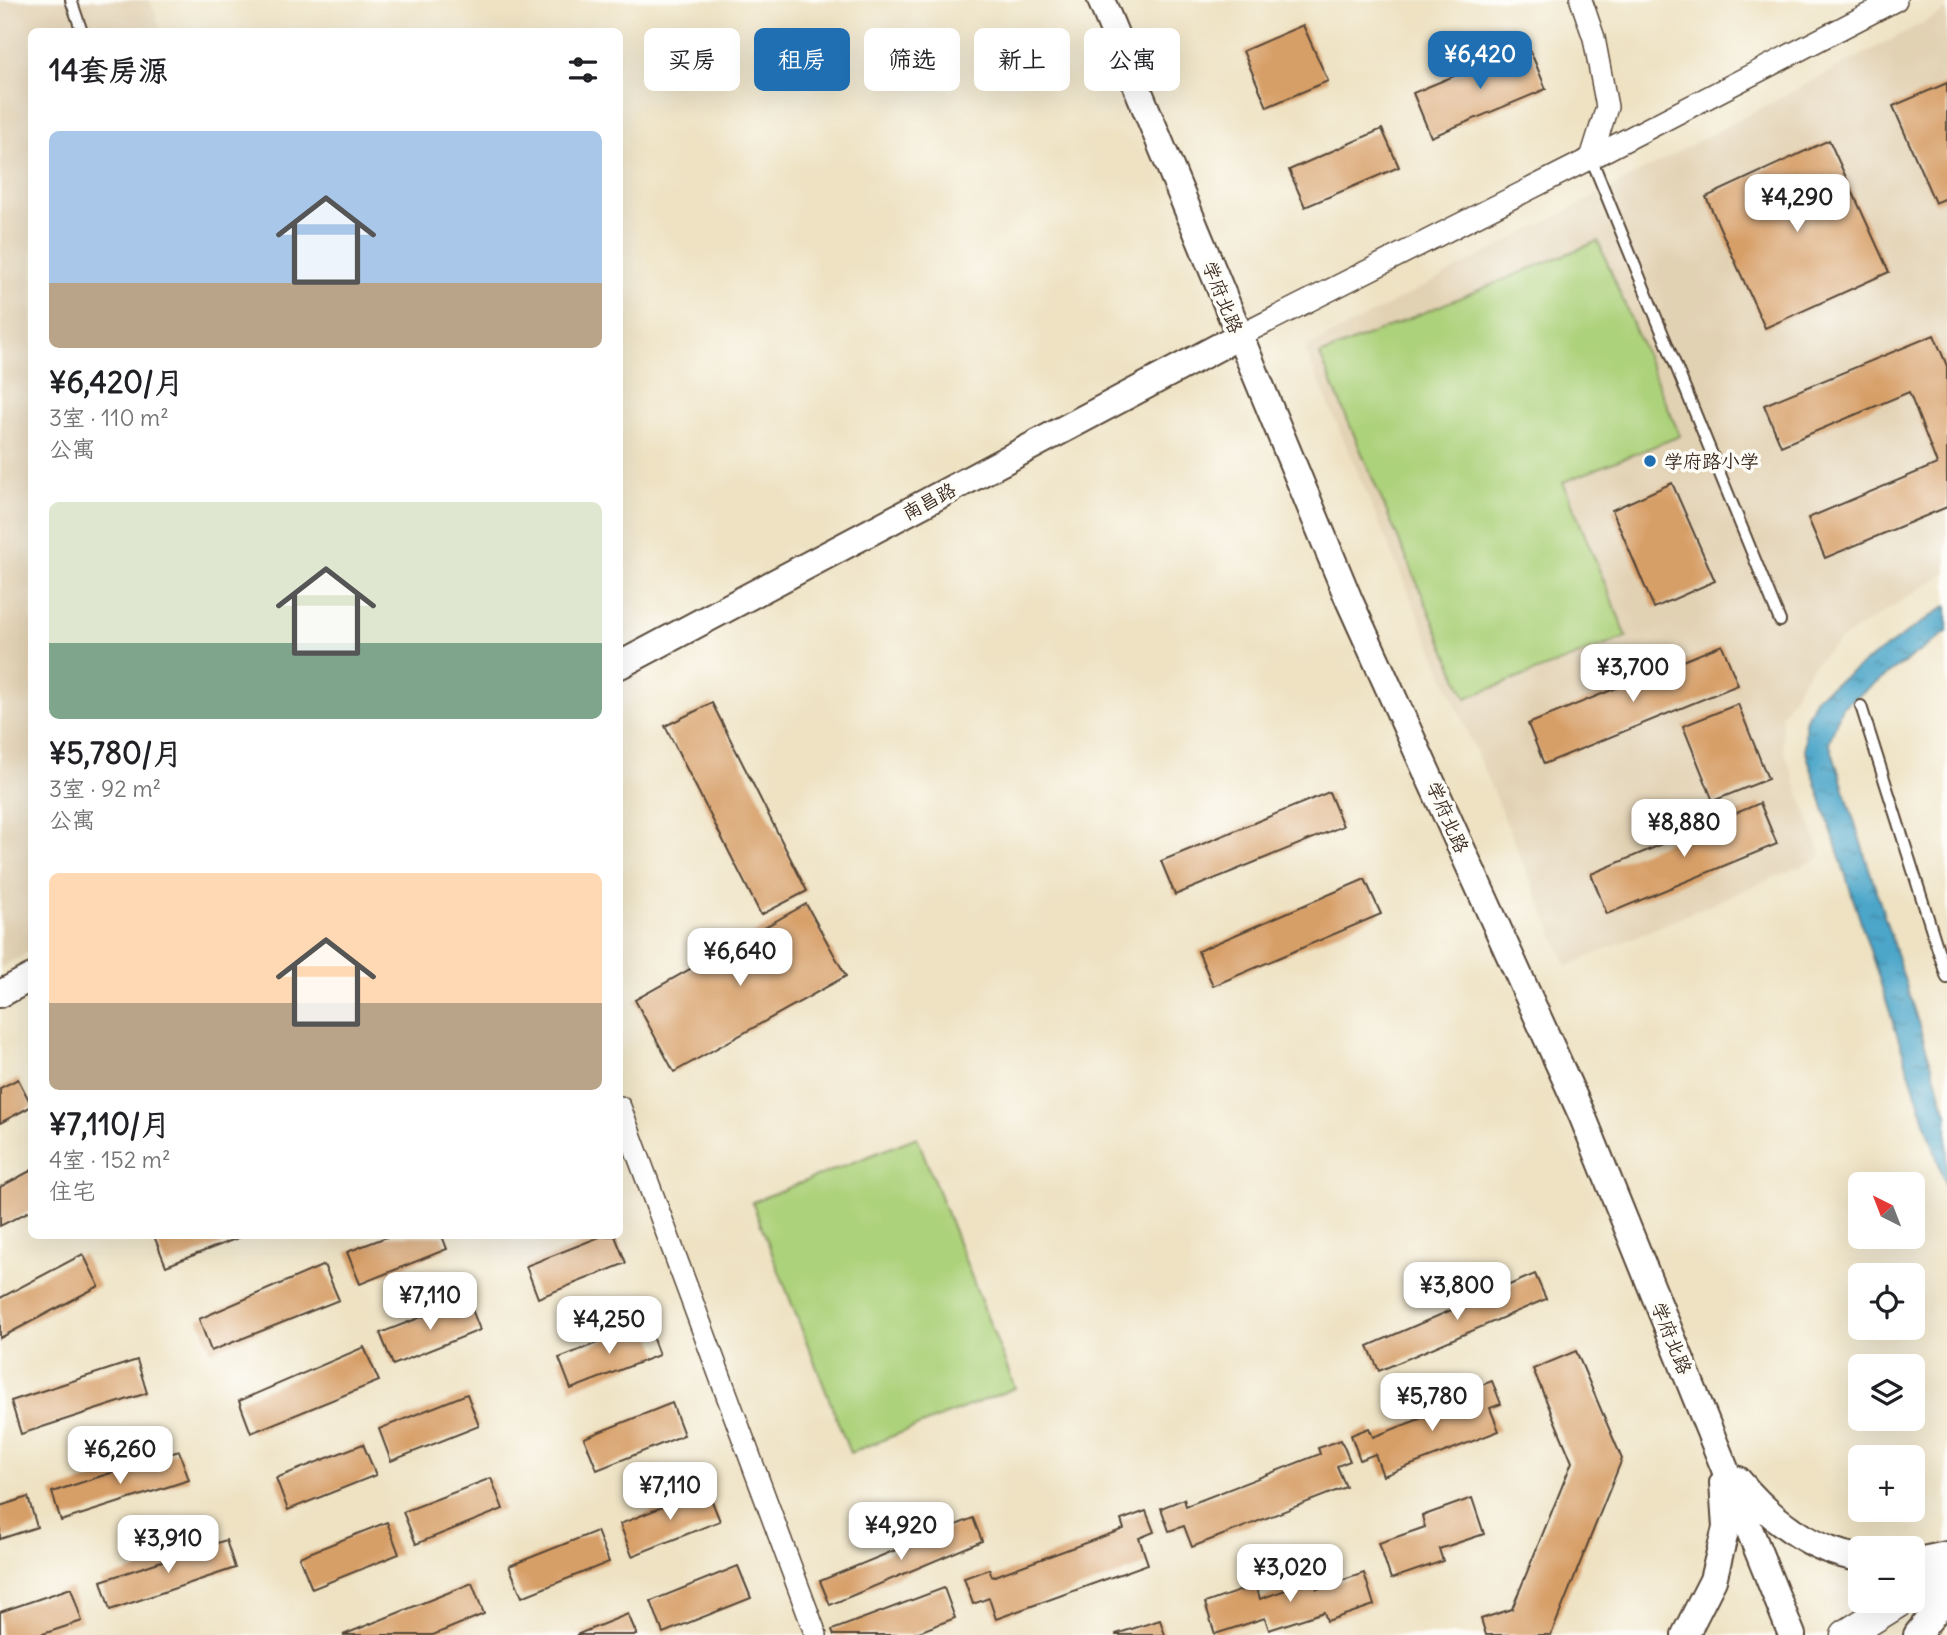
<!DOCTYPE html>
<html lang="zh">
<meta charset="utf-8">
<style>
body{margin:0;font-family:Delius,"LXGW WenKai TC",sans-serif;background:#f2f2f2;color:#202124;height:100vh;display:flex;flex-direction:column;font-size:26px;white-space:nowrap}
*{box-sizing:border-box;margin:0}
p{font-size:23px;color:#757577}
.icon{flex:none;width:38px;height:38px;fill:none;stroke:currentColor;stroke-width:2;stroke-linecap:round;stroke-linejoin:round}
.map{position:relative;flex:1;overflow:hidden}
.side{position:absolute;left:28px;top:28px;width:595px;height:1211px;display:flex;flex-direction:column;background:#fff;border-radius:10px;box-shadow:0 7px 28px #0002}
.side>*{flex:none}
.top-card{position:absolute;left:644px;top:28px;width:665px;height:63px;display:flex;gap:14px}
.needle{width:46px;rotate:318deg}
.buttons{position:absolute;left:1848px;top:1172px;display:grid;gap:14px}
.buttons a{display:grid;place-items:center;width:77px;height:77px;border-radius:10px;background:#fff;box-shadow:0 7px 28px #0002;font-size:35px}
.price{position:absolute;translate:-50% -60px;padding:0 16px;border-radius:14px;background:#fff;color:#222;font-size:23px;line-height:46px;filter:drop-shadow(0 2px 4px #0008)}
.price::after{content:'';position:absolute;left:50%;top:42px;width:21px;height:16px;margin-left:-10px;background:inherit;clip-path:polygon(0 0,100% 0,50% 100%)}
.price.on{background:#1f6fb2;color:#fff}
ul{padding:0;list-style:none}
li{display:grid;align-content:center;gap:14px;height:371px;padding:0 21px}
li span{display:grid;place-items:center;height:217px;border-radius:10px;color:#555}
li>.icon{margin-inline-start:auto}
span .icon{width:126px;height:126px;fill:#fffc;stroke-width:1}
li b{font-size:30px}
h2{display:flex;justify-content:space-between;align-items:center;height:84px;padding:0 21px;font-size:30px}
.chip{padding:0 24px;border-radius:10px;background:#fff;box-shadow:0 7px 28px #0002;font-size:24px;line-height:63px}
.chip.on{background:#1f6fb2;color:#fff}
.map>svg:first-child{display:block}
</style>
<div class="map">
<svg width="1947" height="1635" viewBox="0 0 1947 1635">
<defs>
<pattern id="water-ripples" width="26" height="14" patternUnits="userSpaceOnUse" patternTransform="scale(1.75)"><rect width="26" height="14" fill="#4ba6c9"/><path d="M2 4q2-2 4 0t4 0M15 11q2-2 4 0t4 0" fill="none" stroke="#4087a3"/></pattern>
</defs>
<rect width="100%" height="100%" fill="#fdfcf7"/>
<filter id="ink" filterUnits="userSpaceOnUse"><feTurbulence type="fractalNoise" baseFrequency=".0143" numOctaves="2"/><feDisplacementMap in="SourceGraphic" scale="14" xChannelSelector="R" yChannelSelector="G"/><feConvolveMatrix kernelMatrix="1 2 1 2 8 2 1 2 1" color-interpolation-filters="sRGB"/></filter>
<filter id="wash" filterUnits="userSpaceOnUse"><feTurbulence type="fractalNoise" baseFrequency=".00686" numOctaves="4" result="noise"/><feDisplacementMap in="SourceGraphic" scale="28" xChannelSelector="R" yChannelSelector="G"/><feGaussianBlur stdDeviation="1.57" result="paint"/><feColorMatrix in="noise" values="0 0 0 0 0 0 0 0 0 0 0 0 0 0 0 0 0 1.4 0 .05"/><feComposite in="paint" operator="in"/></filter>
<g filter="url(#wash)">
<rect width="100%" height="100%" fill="#eee2c3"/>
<g fill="#e2d2b4">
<polygon points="0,0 150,0 161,31 32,32 32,950 0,968"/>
<polygon points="1947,10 1947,572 1840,640 1812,666 1781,715 1783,747 1822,857 1567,966 1305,349"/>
</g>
<g fill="#add27c" stroke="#747e4d" stroke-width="2">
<polygon points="1598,241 1680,436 1563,482 1627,637 1466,698 1320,355"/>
<polygon points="917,1137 1015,1388 850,1453 752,1202"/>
</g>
<polygon fill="url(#water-ripples)" stroke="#436874" stroke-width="2" points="1947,605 1947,632 1842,707 1829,742 1947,1114 1947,1189 1805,749 1805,721 1816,697"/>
<g id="blocks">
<g fill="#d79f68">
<polygon points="1303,25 1328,81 1267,107 1243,51"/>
<polygon points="1528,45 1546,89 1431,137 1413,93"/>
<polygon points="1947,83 1947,198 1935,203 1893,106"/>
<polygon points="1382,129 1399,167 1305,207 1289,170"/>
<polygon points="1829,140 1889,272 1765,328 1706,197"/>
<polygon points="1934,335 1947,366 1947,507 1825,558 1808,518 1937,464 1909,392 1781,446 1764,405"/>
<polygon points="1672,483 1715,581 1654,608 1612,510"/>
<polygon points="1722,645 1738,685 1544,764 1528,724"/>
<polygon points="712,703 807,891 761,915 665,726"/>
<polygon points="1738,704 1768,779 1713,801 1683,726"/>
<polygon points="1329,792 1343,826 1175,895 1161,861"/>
<polygon points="1760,803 1777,844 1607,914 1591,874"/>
<polygon points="1365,879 1381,914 1213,986 1198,951"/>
<polygon points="806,904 846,976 674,1072 635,1000"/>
<polygon points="18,1079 32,1106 0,1123 0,1088"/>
<polygon points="32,1170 32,1210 0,1226 0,1187"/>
<polygon points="154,1236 243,1236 166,1266"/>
<polygon points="389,1236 442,1236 447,1249 360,1284 347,1252"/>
<polygon points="602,1236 615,1236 626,1263 538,1298 526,1266"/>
<polygon points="83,1254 99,1286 0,1338 0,1298"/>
<polygon points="324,1265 339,1300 211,1351 199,1319"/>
<polygon points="1535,1274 1546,1299 1379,1371 1368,1346"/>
<polygon points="468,1299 480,1330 393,1365 380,1333"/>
<polygon points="647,1323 659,1355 571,1389 559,1358"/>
<polygon points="364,1347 379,1381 251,1433 239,1401"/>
<polygon points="1576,1351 1622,1459 1551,1635 1486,1635 1481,1619 1512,1609 1572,1462 1533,1369"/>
<polygon points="137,1360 147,1393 21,1434 11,1401"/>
<polygon points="1492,1381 1501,1404 1490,1408 1499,1431 1383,1476 1375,1454 1360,1460 1351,1435 1369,1428 1373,1437 1474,1398 1471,1389"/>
<polygon points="467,1394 479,1426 391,1461 379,1429"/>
<polygon points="672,1403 684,1435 597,1470 584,1438"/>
<polygon points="1341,1440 1350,1461 1337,1466 1346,1487 1192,1547 1184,1526 1169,1531 1161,1508 1184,1499 1186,1506 1320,1454 1318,1448"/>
<polygon points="363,1444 376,1475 288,1510 276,1478"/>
<polygon points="179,1451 189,1480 61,1521 52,1492"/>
<polygon points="491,1478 503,1509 416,1544 403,1512"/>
<polygon points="707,1489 720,1521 632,1556 620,1524"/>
<polygon points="28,1497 37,1527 0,1539 0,1506"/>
<polygon points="1472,1498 1484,1534 1439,1549 1443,1561 1391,1579 1379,1543 1425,1527 1422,1516"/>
<polygon points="1146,1511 1154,1532 1139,1538 1148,1564 996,1619 989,1598 973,1604 964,1578 989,1569 992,1577 1124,1529 1121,1520"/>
<polygon points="973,1518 982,1541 830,1605 820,1581"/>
<polygon points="387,1522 399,1554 312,1589 299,1557"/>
<polygon points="597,1531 609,1562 522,1597 509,1566"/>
<polygon points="226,1540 235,1568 110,1610 101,1581"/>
<polygon points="738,1566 751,1598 663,1633 651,1601"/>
<polygon points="1364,1573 1374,1605 1327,1621 1324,1612 1269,1630 1265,1618 1215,1634 1205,1603 1256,1585 1260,1599 1314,1580 1317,1589"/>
<polygon points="472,1583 484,1614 433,1635 343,1635"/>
<polygon points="71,1588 82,1621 40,1635 0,1635 0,1612"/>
<polygon points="944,1588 955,1618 911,1635 834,1635 832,1630"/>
<polygon points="628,1614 637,1635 576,1635"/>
<polygon points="1160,1620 1165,1635 1116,1635 1116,1634"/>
</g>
</g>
</g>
<g filter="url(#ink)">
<use href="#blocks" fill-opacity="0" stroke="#564637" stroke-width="2"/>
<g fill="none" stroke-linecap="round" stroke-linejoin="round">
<g stroke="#564637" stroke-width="14">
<g id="service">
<polyline points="71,0 82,32"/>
<polyline points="1591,158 1780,621"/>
<polyline points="1861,706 1947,978"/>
</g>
</g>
<g stroke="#564637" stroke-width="24">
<g id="minor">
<polyline points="1591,158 1896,0"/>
<polyline points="1239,336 1591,158 1607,107 1594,38 1581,0"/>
<polyline points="620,1107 816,1635"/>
</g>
</g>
<g stroke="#564637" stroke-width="30">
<g id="tertiary">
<polyline points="1101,0 1349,600 1582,1115 1792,1635"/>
<polyline points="620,665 1239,336"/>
<polyline points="0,994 32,977"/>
<path d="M1738,1480C1768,1517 1811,1551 1860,1558"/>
<polyline points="1913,1562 1947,1555"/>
<polyline points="1685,1635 1713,1580 1726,1528 1723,1483"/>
<polyline points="1917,1635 1947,1596"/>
</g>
</g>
<g stroke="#564637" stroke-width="33">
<g id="secondary">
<polyline points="1913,1593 1947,1572"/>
<polyline points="1846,1635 1900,1601"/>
</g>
</g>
<use href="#service" stroke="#fff" stroke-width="10"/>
<use href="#minor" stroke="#fff" stroke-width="21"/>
<use href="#tertiary" stroke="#fff" stroke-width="26"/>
<use href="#secondary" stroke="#fff" stroke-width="30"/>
</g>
</g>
<circle fill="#1f6fb2" stroke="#fdfcf7" stroke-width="2.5" cx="1650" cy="461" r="7"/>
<g text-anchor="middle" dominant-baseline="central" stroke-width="7" stroke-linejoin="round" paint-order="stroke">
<g font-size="19" fill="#3b2a1e" stroke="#fdfcf7">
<text transform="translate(1223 297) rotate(68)">学府北路</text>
<text transform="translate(929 501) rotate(-28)">南昌路</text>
<text transform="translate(1448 817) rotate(66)">学府北路</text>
<text transform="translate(1672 1338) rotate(68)">学府北路</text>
</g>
<g font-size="19" fill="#3b2a1e" stroke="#fdfcf7" text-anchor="start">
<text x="1664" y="461">学府路小学</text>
</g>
</g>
</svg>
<div class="buttons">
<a><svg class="needle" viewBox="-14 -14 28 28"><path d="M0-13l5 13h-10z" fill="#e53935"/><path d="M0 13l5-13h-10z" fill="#757577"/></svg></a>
<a><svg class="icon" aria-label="locate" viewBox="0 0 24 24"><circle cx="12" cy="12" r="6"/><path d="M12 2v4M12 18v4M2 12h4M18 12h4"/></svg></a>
<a><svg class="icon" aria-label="layers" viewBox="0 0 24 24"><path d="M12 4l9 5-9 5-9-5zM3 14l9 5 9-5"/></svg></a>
<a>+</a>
<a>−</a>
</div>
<b class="price on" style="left:1480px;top:91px">¥6,420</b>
<b class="price" style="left:1797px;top:234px">¥4,290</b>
<b class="price" style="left:1633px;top:704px">¥3,700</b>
<b class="price" style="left:1684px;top:859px">¥8,880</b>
<b class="price" style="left:740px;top:988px">¥6,640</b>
<b class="price" style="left:1457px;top:1322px">¥3,800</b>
<b class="price" style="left:430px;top:1332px">¥7,110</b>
<b class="price" style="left:609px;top:1356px">¥4,250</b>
<b class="price" style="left:1432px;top:1433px">¥5,780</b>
<b class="price" style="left:120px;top:1486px">¥6,260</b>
<b class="price" style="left:670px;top:1522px">¥7,110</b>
<b class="price" style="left:901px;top:1562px">¥4,920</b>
<b class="price" style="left:168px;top:1575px">¥3,910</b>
<b class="price" style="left:1290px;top:1604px">¥3,020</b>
<div class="top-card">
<a class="chip">买房</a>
<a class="chip on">租房</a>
<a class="chip">筛选</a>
<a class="chip">新上</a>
<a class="chip">公寓</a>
</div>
<section class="side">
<h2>14套房源<svg class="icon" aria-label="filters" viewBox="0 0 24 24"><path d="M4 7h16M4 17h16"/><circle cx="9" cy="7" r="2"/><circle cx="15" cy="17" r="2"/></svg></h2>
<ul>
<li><span style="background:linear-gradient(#a9c7e8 70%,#b9a48a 0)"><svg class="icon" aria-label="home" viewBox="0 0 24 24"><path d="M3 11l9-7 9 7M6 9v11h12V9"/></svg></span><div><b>¥6,420/月</b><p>3室 · 110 m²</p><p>公寓</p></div></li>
<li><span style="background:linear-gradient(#dfe7d0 65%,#7fa58c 0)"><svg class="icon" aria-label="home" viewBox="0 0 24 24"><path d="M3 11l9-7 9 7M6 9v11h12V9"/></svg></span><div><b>¥5,780/月</b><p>3室 · 92 m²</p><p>公寓</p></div></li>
<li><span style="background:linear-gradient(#ffd9b3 60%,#b9a48a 0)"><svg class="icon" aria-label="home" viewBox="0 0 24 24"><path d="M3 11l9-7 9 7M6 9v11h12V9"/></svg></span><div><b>¥7,110/月</b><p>4室 · 152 m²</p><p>住宅</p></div></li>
</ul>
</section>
</div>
